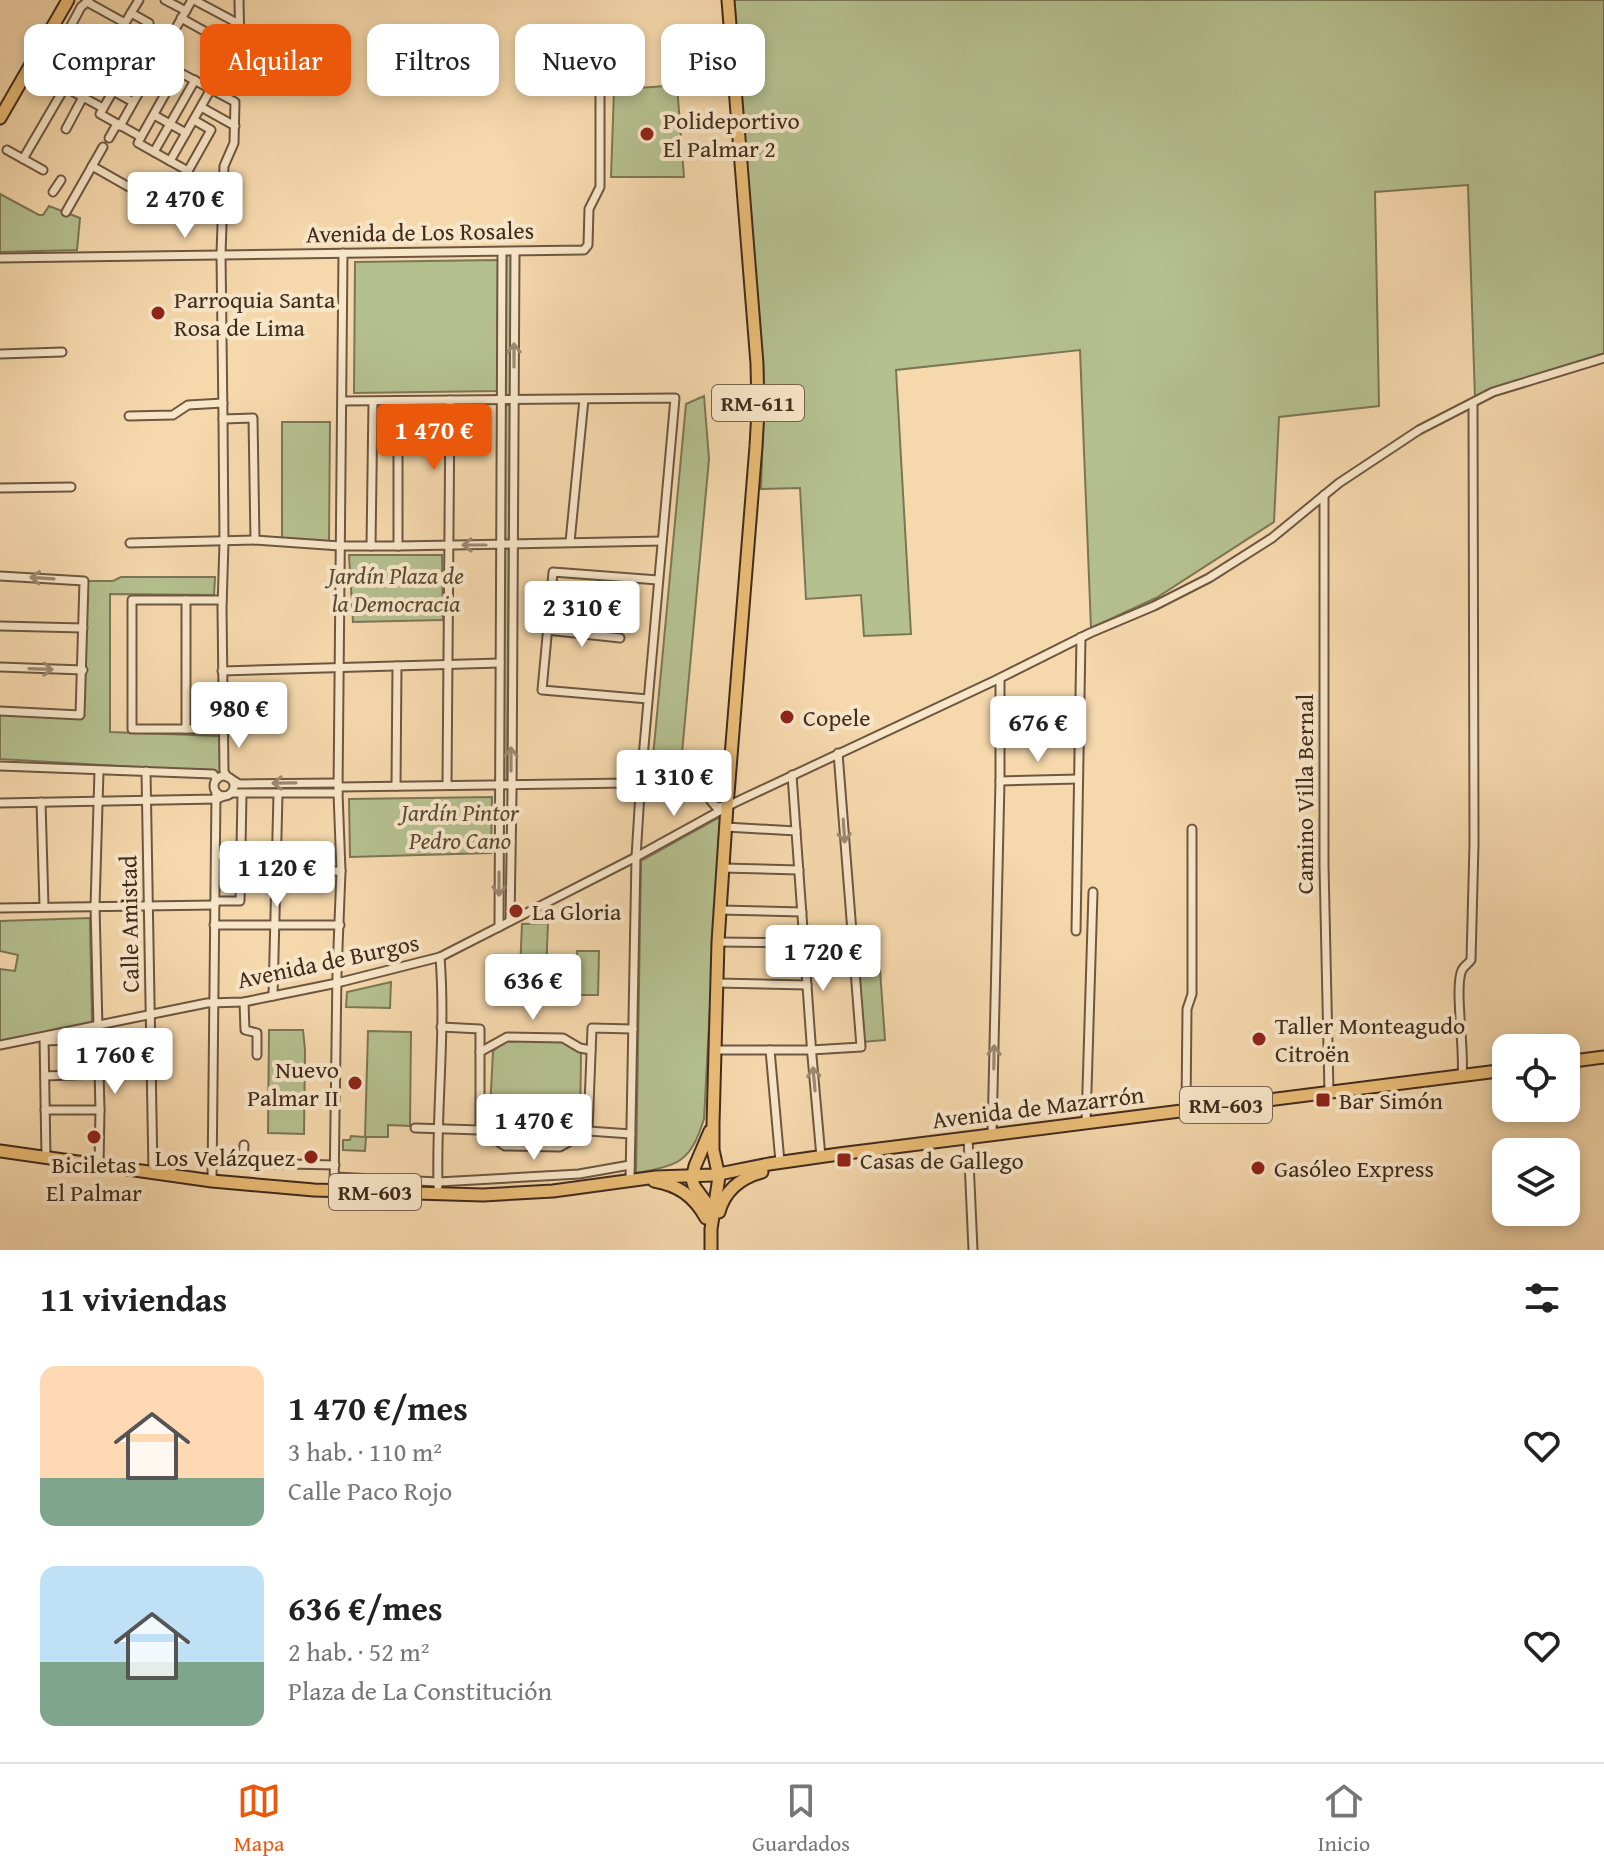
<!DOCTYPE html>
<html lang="es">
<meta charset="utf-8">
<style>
body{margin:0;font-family:"Gentium Book Plus",serif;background:#f2f2f2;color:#222;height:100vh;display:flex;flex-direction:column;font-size:30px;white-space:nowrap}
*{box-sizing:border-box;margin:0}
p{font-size:26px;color:#767676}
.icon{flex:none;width:44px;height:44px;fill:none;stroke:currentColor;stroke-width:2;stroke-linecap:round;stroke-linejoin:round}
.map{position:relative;height:1250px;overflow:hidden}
.details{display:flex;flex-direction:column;background:#fff;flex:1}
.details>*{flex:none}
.hud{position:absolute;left:24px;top:24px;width:800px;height:72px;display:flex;gap:16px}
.tools{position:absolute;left:1492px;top:1034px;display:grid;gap:16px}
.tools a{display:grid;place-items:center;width:88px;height:88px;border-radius:16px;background:#fff;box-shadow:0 4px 12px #0003;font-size:40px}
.price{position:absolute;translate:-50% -68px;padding:0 18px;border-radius:8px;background:#fff;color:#222;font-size:26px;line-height:52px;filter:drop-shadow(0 2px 4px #0008)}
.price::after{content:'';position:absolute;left:50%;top:48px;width:24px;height:18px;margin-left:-12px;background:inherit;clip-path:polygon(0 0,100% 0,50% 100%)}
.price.selected{background:#ea580c;color:#fff}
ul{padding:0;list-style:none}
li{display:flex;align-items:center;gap:24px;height:200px;padding:0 40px}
li span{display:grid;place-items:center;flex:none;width:224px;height:160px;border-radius:16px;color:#555}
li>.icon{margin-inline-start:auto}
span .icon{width:96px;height:96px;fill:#fffc;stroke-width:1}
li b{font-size:34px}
h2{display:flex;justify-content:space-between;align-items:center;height:96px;padding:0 40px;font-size:34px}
.chip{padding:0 28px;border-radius:16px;background:#fff;box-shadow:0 4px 12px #0003;font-size:28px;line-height:72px}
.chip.selected{background:#ea580c;color:#fff}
.tab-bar{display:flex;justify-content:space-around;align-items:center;height:112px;border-top:2px solid #e0e0e0;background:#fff;font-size:22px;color:#767676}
.tab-bar a{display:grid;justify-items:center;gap:4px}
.tab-bar .selected{color:#ea580c}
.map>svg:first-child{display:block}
</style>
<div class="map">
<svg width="1604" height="1250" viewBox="0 0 1604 1250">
<rect width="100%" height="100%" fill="#f5d8ac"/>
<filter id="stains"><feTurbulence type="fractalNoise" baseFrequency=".0025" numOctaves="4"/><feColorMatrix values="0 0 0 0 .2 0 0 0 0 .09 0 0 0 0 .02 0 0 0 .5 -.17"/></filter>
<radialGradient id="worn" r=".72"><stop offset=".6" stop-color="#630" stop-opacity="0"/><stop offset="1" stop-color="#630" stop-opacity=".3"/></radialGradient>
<g fill="#b5c08f" stroke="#7b7656" stroke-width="2">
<polygon points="732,0 1604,0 1604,357 1475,398 1468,185 1375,192 1379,406 1279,417 1274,522 1156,598 1091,628 1080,350 896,370 911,634 864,636 861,595 806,599 800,488 761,489 764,400"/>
<polygon points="677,85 684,177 611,177 614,90"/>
<polygon points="0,194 39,215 43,215 49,206 80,218 77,250 0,252"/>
<polygon points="505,255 512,255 510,397 505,397"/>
<polygon points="498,260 497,391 354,393 355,262"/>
<polygon points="704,396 709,459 680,775 657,775 652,768 686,404"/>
<polygon points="505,405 510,405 509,541 503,541"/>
<polygon points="282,422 330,422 329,542 282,541"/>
<polygon points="503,549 509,549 507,783 502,783"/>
<polygon points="349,555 442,555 443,620 353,622"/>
<polygon points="121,577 215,577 214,595 110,594 110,732 220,736 220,772 0,759 0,714 82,717 86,581 113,581"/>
<polygon points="492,797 491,853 350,857 349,799"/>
<path d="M720,817L704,1119C690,1163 679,1165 636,1173L641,861Z"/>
<polygon points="90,918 92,1024 0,1043 0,969 15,971 18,955 0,951 0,921"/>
<polygon points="548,923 546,972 520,971 522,924"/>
<polygon points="877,928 885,1040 862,1042 856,929"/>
<polygon points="577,951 599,951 598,995 575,995"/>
<polygon points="391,982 390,1008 346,1007 347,992"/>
<polygon points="269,1030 303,1030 305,1050 304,1134 268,1133"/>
<polygon points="368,1031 411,1032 410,1126 388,1125 388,1137 366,1137 365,1151 343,1150 343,1140 350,1140 351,1136 365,1137"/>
<polygon points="509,1039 562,1041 581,1052 580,1131 559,1144 505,1143 489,1131 493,1051"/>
</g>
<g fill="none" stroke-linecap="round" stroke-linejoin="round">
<g stroke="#6e5641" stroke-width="11">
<g id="street">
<polyline points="89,0 81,7 44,76 103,108"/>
<polyline points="165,0 186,11"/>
<polyline points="194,0 239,24"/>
<polyline points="87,2 125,23"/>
<polyline points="131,13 139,0"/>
<polyline points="181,18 240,51"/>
<polyline points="177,26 192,0"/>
<polyline points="68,32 125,64 149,23 131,13 107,54"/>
<polyline points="164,64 235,102 234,143 224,166 221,254 223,419 224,542 222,608 224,771 227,777"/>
<polyline points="221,94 240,51 239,0"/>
<polyline points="133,102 113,91 100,114 141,137 138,143 170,161"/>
<polyline points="201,107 235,126"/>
<polyline points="154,115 186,133"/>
<polyline points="194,120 211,130 188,171 170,161 211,89"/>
<polyline points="120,126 170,37"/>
<polyline points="66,129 83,97"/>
<polyline points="141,137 178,71"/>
<polyline points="109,138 117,124"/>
<polyline points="7,150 43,170"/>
<polyline points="154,152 195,80"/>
<polyline points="23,159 65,87"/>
<polyline points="92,166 150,199"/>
<polyline points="180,183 188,171"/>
<polyline points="53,192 61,180"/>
<polyline points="66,212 103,147"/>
<polyline points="0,258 584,250 588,245 589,209 600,187 600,93"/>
<polyline points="0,354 62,352"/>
<polyline points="342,401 675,398 642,769"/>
<polyline points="129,416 173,415 188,405 223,403"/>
<polyline points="223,419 253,418 255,540"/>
<polyline points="0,488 71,487"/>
<polyline points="1324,495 1324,865 1329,1092"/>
<polyline points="570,542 584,399"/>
<polyline points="130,543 255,540 340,546 398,546 662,541"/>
<polyline points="371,546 373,402"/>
<polyline points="398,546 398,401"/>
<polyline points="0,576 84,581 80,715 0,711"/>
<polyline points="186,600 186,729"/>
<polyline points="222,600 132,600 132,729 224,729"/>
<polyline points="0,626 83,628"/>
<polyline points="547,630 620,638"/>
<polyline points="0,667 83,670"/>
<polyline points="222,671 500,663"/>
<polyline points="648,699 542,690 553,572 658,580"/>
<polyline points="0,766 213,774 217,779"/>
<circle cx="641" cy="781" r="12"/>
<polyline points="146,771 153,1173"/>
<polyline points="792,775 812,1056 821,1157"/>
<circle cx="224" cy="786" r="10"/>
<polyline points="231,779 239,784 338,783"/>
<polyline points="1000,781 1078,779"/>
<polyline points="653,782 704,783"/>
<polyline points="447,785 450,400"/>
<polyline points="396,786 397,666"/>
<polyline points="339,787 629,783"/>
<polyline points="231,793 338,793"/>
<polyline points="41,802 44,906"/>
<polyline points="0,803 217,799 224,796"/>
<path d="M725,806L716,807C704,795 701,779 711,765L731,758"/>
<polyline points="726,827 796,831"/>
<polyline points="216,855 276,856"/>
<polyline points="723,868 799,870"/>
<polyline points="276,872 341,871"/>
<polyline points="215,901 240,901 242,794"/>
<polyline points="0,908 215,905"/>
<polyline points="720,910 802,912"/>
<polyline points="510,921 512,793 515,252"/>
<polyline points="214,925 340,925"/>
<polyline points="499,927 502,252"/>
<polyline points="1076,931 1081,637"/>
<polyline points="718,942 804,943"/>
<polyline points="717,983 807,985"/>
<polyline points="273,996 278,794"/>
<polyline points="244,1002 245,1030 257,1033 257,1055"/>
<polyline points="441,1027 480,1029 480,1130"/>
<polyline points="44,1037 46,1158"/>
<polyline points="45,1041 97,1039"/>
<polyline points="0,1045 207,1003 244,1002 273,996 337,983 440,957 636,857 736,802 996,680 1090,633 1154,606 1209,578 1272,538 1339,483 1419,430 1493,392 1604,358"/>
<polyline points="715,1050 811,1050 861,1047 838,753"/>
<polyline points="770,1050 780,1162"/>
<polyline points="480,1052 507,1037 563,1038 580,1048 591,1050"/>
<path d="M1462,1075C1465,1050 1454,987 1462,970C1464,966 1468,964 1471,960L1474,844L1473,403"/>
<polyline points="45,1076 98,1074"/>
<polyline points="45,1110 100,1110"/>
<polyline points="1186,1110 1187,1009 1192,994 1192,829"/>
<polyline points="1086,1123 1093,892"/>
<polyline points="415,1128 480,1130 505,1146 560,1147 588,1131 631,1134"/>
<polyline points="588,1131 592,1028 633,1029"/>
<polyline points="992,1135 1000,781 1000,679"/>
<polyline points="968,1138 973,1250"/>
<polyline points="244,1145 243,1160 247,1163 335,1165"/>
<polyline points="99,1165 100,1110 95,906 99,771"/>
<polyline points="335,1177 438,1182 579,1174 630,1165"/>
<polyline points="630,1180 636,857 640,793"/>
<polyline points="212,1181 216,793"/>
<path d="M438,1186C436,1110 446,1033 440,957"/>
<polyline points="334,1191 337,973 341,871 338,793 343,253"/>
</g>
</g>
<g stroke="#412b1d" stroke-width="15">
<g id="primary">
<polyline points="0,118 68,0"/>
<polyline points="1566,1062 1604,1057"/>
<polyline points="0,1151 212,1181 314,1190 483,1195 553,1191 656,1177 714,1175 769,1164 839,1154 1506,1070"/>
<path d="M654,1181C678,1185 694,1196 706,1218"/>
<path d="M719,1212C725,1190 740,1178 762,1172"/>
<polyline points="710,1217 705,1201 694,1186 692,1179 695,1166 710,1131"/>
<polyline points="711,1250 711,1229 719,1177 713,1150 713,1124 718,942 727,806 756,446 758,411 757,364 728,0"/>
</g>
</g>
<use href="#street" stroke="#f8e6c9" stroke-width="7"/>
<use href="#primary" stroke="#eabc76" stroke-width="11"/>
</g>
<defs><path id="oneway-shaft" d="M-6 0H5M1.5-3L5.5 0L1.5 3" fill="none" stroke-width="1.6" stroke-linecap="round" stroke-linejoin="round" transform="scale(2)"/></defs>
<g stroke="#9c8873">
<use href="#oneway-shaft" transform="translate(514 355) rotate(-90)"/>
<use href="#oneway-shaft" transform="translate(474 545) rotate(180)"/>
<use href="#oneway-shaft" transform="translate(42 578) rotate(-176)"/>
<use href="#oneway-shaft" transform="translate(41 669) rotate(2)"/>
<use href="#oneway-shaft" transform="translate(511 759) rotate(-90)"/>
<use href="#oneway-shaft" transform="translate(284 783) rotate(179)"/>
<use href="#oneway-shaft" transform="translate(844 831) rotate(86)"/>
<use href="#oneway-shaft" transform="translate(499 884) rotate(90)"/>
<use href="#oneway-shaft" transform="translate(994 1057) rotate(-89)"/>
<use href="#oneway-shaft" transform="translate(814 1079) rotate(-95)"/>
</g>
<g fill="#8f2418" stroke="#f8e6c9" stroke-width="3">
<circle cx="647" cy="134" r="8"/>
<circle cx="158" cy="313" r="8"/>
<circle cx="787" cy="717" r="8"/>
<circle cx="516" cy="911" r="8"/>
<circle cx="1259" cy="1039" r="8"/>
<circle cx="355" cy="1083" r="8"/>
<rect x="1315" y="1092" width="16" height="16" rx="4"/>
<circle cx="94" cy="1137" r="8"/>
<circle cx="311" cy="1157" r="8"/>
<rect x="836" y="1152" width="16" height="16" rx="4"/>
<circle cx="1258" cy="1168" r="8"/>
</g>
<g text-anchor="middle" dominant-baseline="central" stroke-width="8" stroke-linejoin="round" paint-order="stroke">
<g fill="#f8e6c9" stroke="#786351" stroke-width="2">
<rect x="712" y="385" width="92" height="36" rx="6"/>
<rect x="1180" y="1087" width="92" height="36" rx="6"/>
<rect x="329" y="1174" width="92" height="36" rx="6"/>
</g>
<g font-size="22" font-weight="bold" fill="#412b1d">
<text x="758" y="403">RM-611</text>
<text x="1226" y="1105">RM-603</text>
<text x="375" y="1192">RM-603</text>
</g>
<g font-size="24" fill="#412b1d" stroke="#f8e6c9" text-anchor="start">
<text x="663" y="120">Polideportivo<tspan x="663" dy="28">El Palmar 2</tspan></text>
<text x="174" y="299">Parroquia Santa<tspan x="174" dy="28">Rosa de Lima</tspan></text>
<text x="803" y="717">Copele</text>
<text x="532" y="911">La Gloria</text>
<text x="1275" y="1025">Taller Monteagudo<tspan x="1275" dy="28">Citroën</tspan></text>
<text x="339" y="1069" text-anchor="end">Nuevo<tspan x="339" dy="28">Palmar II</tspan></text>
<text x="1339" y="1100">Bar Simón</text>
<text x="295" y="1157" text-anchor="end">Los Velázquez</text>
<text x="860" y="1160">Casas de Gallego</text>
<text x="94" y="1164" text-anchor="middle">Biciletas<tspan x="94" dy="28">El Palmar</tspan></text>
<text x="1274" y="1168">Gasóleo Express</text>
</g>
<g font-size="24" fill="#412b1d" stroke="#f8e6c9">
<text transform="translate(420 232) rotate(-1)">Avenida de Los Rosales</text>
<text transform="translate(1304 794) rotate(-90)">Camino Villa Bernal</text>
<text transform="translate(129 924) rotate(-91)">Calle Amistad</text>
<text transform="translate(328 961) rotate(-12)">Avenida de Burgos</text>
<text transform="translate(1038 1107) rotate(-7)">Avenida de Mazarrón</text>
</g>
<g font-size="24" font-style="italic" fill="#584934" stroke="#f8e6c9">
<text x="396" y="575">Jardín Plaza de<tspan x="396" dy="28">la Democracia</tspan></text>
<text x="460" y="812">Jardín Pintor<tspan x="460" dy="28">Pedro Cano</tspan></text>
</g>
</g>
<rect width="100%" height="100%" filter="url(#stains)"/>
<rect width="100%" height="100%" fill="url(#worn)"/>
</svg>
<div class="tools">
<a><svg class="icon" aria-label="locate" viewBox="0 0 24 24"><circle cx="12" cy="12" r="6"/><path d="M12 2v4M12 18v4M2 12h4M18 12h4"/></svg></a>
<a><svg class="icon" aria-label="layers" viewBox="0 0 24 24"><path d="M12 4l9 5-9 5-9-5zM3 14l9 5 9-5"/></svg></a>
</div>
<b class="price" style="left:185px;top:240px">2 470 €</b>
<b class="price selected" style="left:434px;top:472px">1 470 €</b>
<b class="price" style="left:582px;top:649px">2 310 €</b>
<b class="price" style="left:239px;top:750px">980 €</b>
<b class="price" style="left:1038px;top:764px">676 €</b>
<b class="price" style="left:674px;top:818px">1 310 €</b>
<b class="price" style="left:277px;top:909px">1 120 €</b>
<b class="price" style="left:823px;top:993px">1 720 €</b>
<b class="price" style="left:533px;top:1022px">636 €</b>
<b class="price" style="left:115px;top:1096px">1 760 €</b>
<b class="price" style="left:534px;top:1162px">1 470 €</b>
<div class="hud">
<a class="chip">Comprar</a>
<a class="chip selected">Alquilar</a>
<a class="chip">Filtros</a>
<a class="chip">Nuevo</a>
<a class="chip">Piso</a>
</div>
</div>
<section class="details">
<h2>11 viviendas<svg class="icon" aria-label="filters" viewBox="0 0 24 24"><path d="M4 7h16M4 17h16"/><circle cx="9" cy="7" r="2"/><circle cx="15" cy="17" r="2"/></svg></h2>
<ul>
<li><span style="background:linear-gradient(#ffd9b3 70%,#7fa58c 0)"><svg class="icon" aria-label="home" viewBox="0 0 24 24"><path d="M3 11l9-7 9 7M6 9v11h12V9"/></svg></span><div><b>1 470 €/mes</b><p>3 hab. · 110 m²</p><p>Calle Paco Rojo</p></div><svg class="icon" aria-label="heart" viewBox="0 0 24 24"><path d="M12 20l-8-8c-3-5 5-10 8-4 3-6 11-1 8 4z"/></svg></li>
<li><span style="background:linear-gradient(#bfe0f5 60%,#7fa58c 0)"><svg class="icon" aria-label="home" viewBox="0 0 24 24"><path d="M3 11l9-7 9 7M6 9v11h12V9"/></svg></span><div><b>636 €/mes</b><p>2 hab. · 52 m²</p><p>Plaza de La Constitución</p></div><svg class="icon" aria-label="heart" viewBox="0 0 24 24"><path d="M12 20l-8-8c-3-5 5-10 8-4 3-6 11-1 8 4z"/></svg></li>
</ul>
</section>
<nav class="tab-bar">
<a class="selected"><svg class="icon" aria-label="map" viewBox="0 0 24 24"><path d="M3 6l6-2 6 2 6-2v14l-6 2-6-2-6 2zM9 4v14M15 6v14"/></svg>Mapa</a>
<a><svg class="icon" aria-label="saved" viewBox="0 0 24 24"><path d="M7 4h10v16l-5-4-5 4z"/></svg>Guardados</a>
<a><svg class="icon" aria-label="home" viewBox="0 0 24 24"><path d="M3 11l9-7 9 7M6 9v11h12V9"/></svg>Inicio</a>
</nav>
